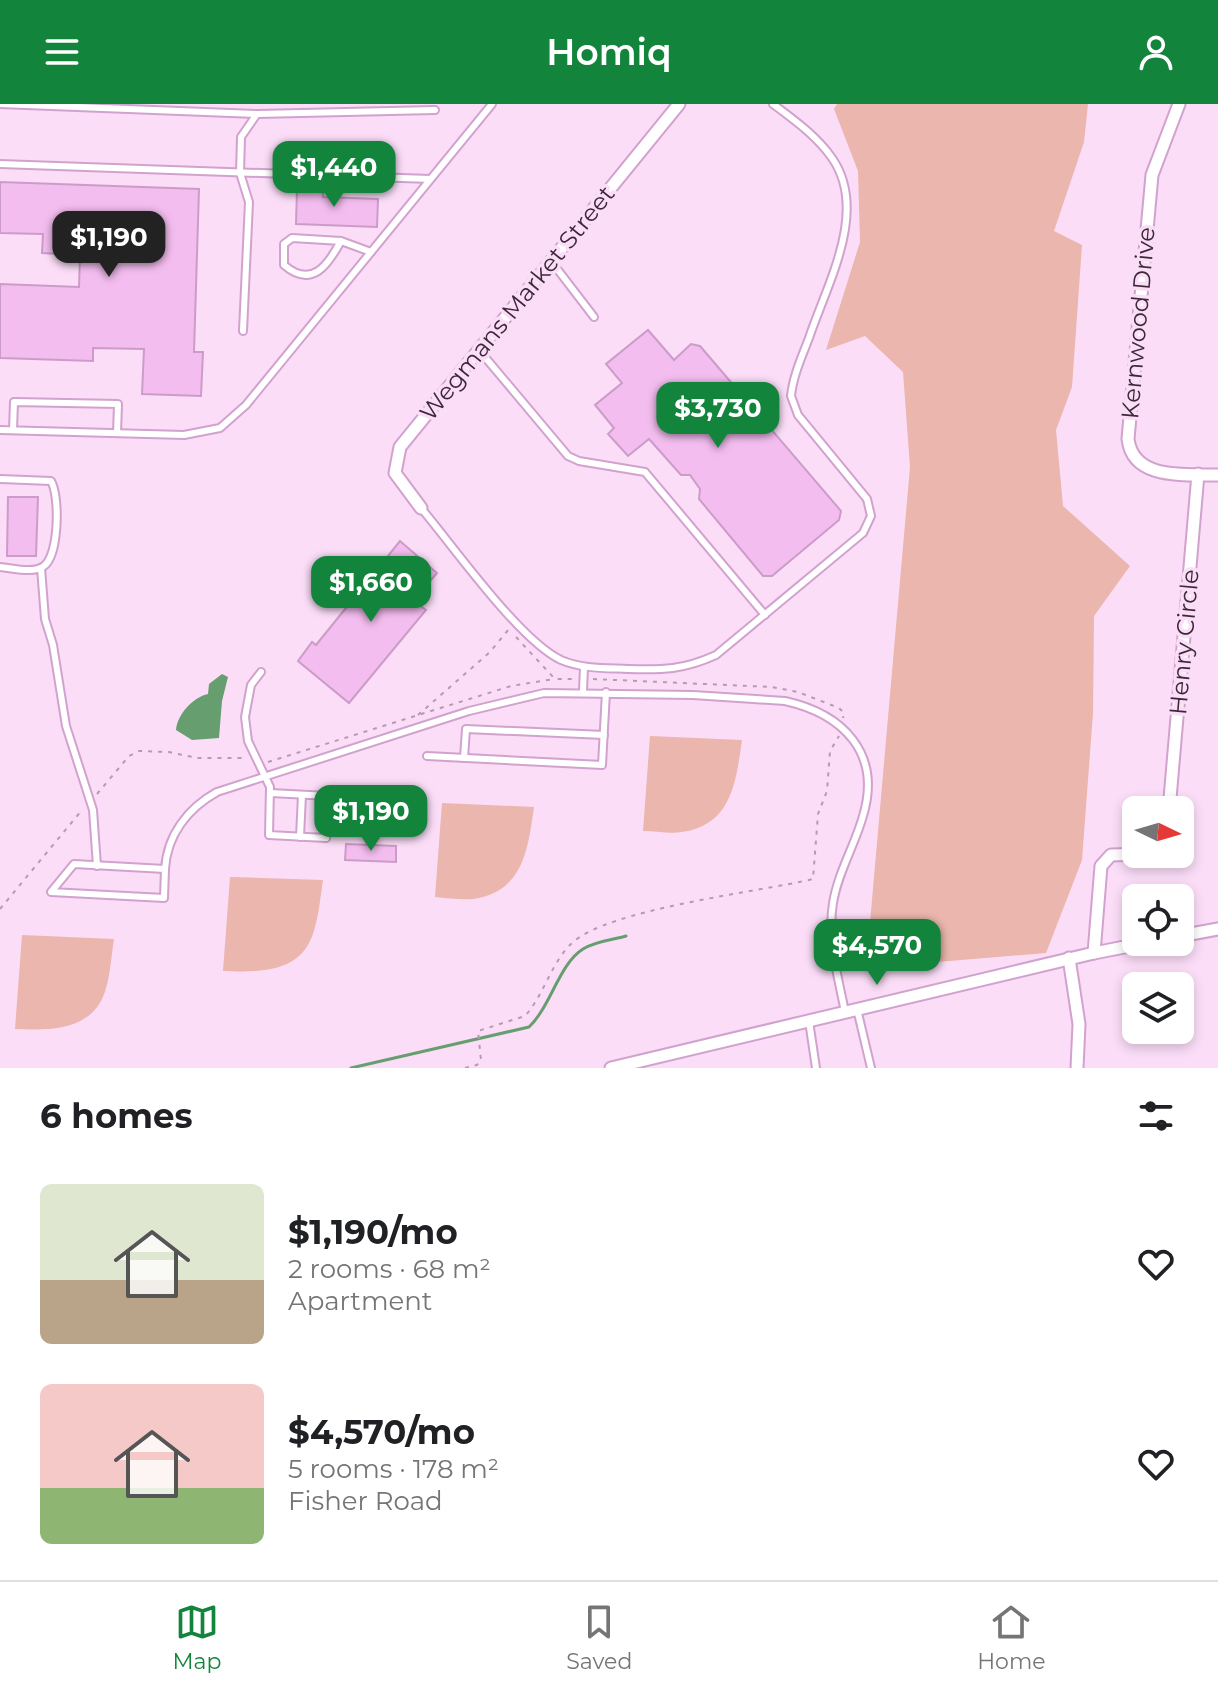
<!DOCTYPE html>
<meta charset="utf-8">
<style>
body{margin:0;font-family:Montserrat,sans-serif;background:#f6f6f6;color:#202124;height:100vh;display:flex;flex-direction:column;font-size:30px;white-space:nowrap}
*{box-sizing:border-box;margin:0}
p{font-size:26px;color:#757577}
.icon{flex:none;width:44px;height:44px;fill:none;stroke:currentColor;stroke-width:2;stroke-linecap:round;stroke-linejoin:round}
.map{position:relative;height:964px;overflow:hidden}
.drawer{display:flex;flex-direction:column;background:#fff;flex:1}
.drawer>*{flex:none}
.needle{width:52px;rotate:95deg}
.fabs{position:absolute;left:1122px;top:692px;display:grid;gap:16px}
.fabs a{display:grid;place-items:center;width:72px;height:72px;border-radius:12px;background:#fff;box-shadow:0 4px 12px #0003;font-size:40px}
.price{position:absolute;translate:-50% -68px;padding:0 18px;border-radius:16px;background:#13843c;color:#fff;font-size:26px;line-height:52px;filter:drop-shadow(0 2px 4px #0008)}
.price::after{content:'';position:absolute;left:50%;top:48px;width:24px;height:18px;margin-left:-12px;background:inherit;clip-path:polygon(0 0,100% 0,50% 100%)}
.price.active{background:#222;color:#fff}
ul{padding:0;list-style:none}
li{display:flex;align-items:center;gap:24px;height:200px;padding:0 40px}
li span{display:grid;place-items:center;flex:none;width:224px;height:160px;border-radius:12px;color:#555}
li>.icon{margin-inline-start:auto}
span .icon{width:96px;height:96px;fill:#fffc;stroke-width:1}
li b{font-size:34px}
h2{display:flex;justify-content:space-between;align-items:center;height:96px;padding:0 40px;font-size:34px}
header{display:flex;justify-content:space-between;align-items:center;height:104px;padding:0 40px;background:#13843c;color:#fff;font-size:36px;font-weight:600}
.menu{display:flex;justify-content:space-around;align-items:center;height:112px;border-top:2px solid #e0e0e0;background:#fff;font-size:22px;color:#757577}
.menu a{display:grid;justify-items:center;gap:4px}
.menu .active{color:#13843c}
.map>svg:first-child{display:block}
</style>
<header><svg class="icon" aria-label="menu" viewBox="0 0 24 24"><path d="M4 6h16M4 12h16M4 18h16"/></svg>Homiq<svg class="icon" aria-label="person" viewBox="0 0 24 24"><circle cx="12" cy="8" r="4"/><path d="M4 21q1-7 8-7t8 7"/></svg></header>
<div class="map">
<svg width="1218" height="964" viewBox="0 0 1218 964">
<rect width="100%" height="100%" fill="#fbddf8"/>
<g fill="#eab6ad">
<polygon points="837,0 1088,0 1084,38 1054,127 1082,141 1072,283 1056,326 1063,402 1130,462 1094,512 1093,609 1082,756 1046,849 866,864 910,363 903,268 865,232 826,246 860,138 858,67 834,5"/>
<path d="M650,632L742,636C736,677 732,721 682,728C670,730 655,727 643,727Z"/>
<path d="M442,699L534,703C528,744 524,788 473,795C461,796 447,794 435,793Z"/>
<path d="M230,773L323,776C320,795 318,822 309,839C293,870 252,868 223,867Z"/>
<path d="M22,831L114,835C111,853 110,881 101,897C84,928 44,926 15,925Z"/>
</g>
<path fill="#669e70" d="M222,570L228,573L222,597L219,634L192,636L176,626C177,611 193,593 208,590L209,580Z"/>
<g fill="none" stroke-linecap="round" stroke-linejoin="round">
<path stroke="#669e70" stroke-width="3" d="M351,964L529,923C551,902 559,860 583,845C595,837 612,836 626,832"/>
</g>
<g fill="#f4bdef" stroke="#cc9cc8" stroke-width="2">
<polygon points="0,78 199,85 194,248 203,248 201,292 142,290 144,245 93,244 93,257 0,254 0,180 79,183 80,151 42,149 43,130 0,129"/>
<polygon points="302,80 324,81 323,93 378,95 377,123 296,120 297,84"/>
<polygon points="648,226 674,256 691,240 700,242 841,407 839,416 772,472 763,472 699,395 700,385 690,371 681,371 649,335 628,352 608,330 614,324 595,301 622,279 606,260"/>
<polygon points="8,393 38,393 36,452 7,452"/>
<polygon points="400,437 437,469 413,497 426,506 349,599 298,557 312,538 316,541"/>
<polygon points="346,740 396,742 396,758 345,756"/>
</g>
<g fill="none" stroke-linecap="round" stroke-linejoin="round">
<g stroke="#d2a2ce" stroke-width="10">
<g id="service">
<polyline points="0,0 257,10"/>
<polyline points="0,60 430,75"/>
<path d="M341,137C328,161 312,185 284,161V140L292,134L341,137L371,148"/>
<polyline points="551,157 594,213"/>
<polyline points="243,227 249,98 240,69 241,33 257,10 435,6"/>
<polyline points="479,246 568,352 579,357 645,368 765,511"/>
<polyline points="0,326 184,331 220,324 246,301 492,0"/>
<polyline points="13,326 14,298 118,300 117,329"/>
<path d="M0,375L51,377C60,392 59,451 44,462C34,470 12,464 0,463"/>
<path d="M421,404C454,443 519,536 561,556C582,565 606,564 628,565C663,566 683,566 716,551L863,429L871,412L867,395L798,311L791,292C793,272 802,252 809,234C827,180 869,107 832,54C817,32 794,16 773,0"/>
<polyline points="41,464 45,515 53,541 66,622 93,706 97,762"/>
<polyline points="261,568 251,581 245,613 248,637 270,683 269,731 326,734 328,692 271,689"/>
<polyline points="583,587 584,563"/>
<polyline points="427,652 602,661 606,588"/>
<polyline points="464,654 466,625 604,631"/>
<polyline points="300,733 302,691"/>
<polygon points="74,760 165,765 164,794 51,788"/>
<path d="M165,765C167,731 188,704 217,688L469,607L544,589L693,591L785,597C843,610 882,649 863,712C855,741 838,768 833,799C827,836 838,872 845,908"/>
<polyline points="857,905 871,964"/>
<polyline points="809,917 816,964"/>
</g>
</g>
<g stroke="#d2a2ce" stroke-width="15">
<g id="minor">
<path d="M1179,0L1152,71L1128,335C1133,377 1186,370 1218,371"/>
<polyline points="421,404 395,369 400,343 679,0"/>
<polyline points="1169,706 1198,370"/>
<polyline points="1180,832 1218,825"/>
<polyline points="1094,849 1101,762 1111,751 1144,750"/>
<polyline points="1069,854 1079,920 1077,964"/>
<polyline points="611,964 1094,849 1150,838"/>
</g>
</g>
<g stroke="#b59bb2" stroke-width="2" stroke-dasharray="4 6" stroke-linecap="butt">
<polyline points="516,533 555,575 575,575"/>
<polyline points="593,575 772,583 798,588 839,604 844,609 843,614"/>
<polyline points="418,611 490,548 509,525"/>
<polyline points="268,658 511,582 554,575"/>
<polyline points="97,690 129,652 139,647 169,648 197,654 247,654"/>
<polyline points="0,805 82,706"/>
<path d="M465,964L477,961L481,956L478,927L525,912C544,891 550,861 571,840C606,805 759,788 813,775L818,710L827,687L830,647L839,632"/>
</g>
<use href="#service" stroke="#fff" stroke-width="6"/>
<use href="#minor" stroke="#fff" stroke-width="11"/>
</g>
<g text-anchor="middle" dominant-baseline="central" stroke-width="7" stroke-linejoin="round" paint-order="stroke">
<g font-size="24" fill="#3b2839" stroke="#fbddf8">
<text transform="translate(517 199) rotate(-51)">Wegmans Market Street</text>
<text transform="translate(1138 219) rotate(-85)">Kernwood Drive</text>
<text transform="translate(1184 538) rotate(-85)">Henry Circle</text>
</g>
</g>
</svg>
<div class="fabs">
<a><svg class="needle" viewBox="-14 -14 28 28"><path d="M0-13l5 13h-10z" fill="#e53935"/><path d="M0 13l5-13h-10z" fill="#757577"/></svg></a>
<a><svg class="icon" aria-label="locate" viewBox="0 0 24 24"><circle cx="12" cy="12" r="6"/><path d="M12 2v4M12 18v4M2 12h4M18 12h4"/></svg></a>
<a><svg class="icon" aria-label="layers" viewBox="0 0 24 24"><path d="M12 4l9 5-9 5-9-5zM3 14l9 5 9-5"/></svg></a>
</div>
<b class="price" style="left:334px;top:105px">$1,440</b>
<b class="price active" style="left:109px;top:175px">$1,190</b>
<b class="price" style="left:718px;top:346px">$3,730</b>
<b class="price" style="left:371px;top:520px">$1,660</b>
<b class="price" style="left:371px;top:749px">$1,190</b>
<b class="price" style="left:877px;top:883px">$4,570</b>
</div>
<section class="drawer">
<h2>6 homes<svg class="icon" aria-label="filters" viewBox="0 0 24 24"><path d="M4 7h16M4 17h16"/><circle cx="9" cy="7" r="2"/><circle cx="15" cy="17" r="2"/></svg></h2>
<ul>
<li><span style="background:linear-gradient(#dfe7d0 60%,#b9a48a 0)"><svg class="icon" aria-label="home" viewBox="0 0 24 24"><path d="M3 11l9-7 9 7M6 9v11h12V9"/></svg></span><div><b>$1,190/mo</b><p>2 rooms · 68 m²</p><p>Apartment</p></div><svg class="icon" aria-label="heart" viewBox="0 0 24 24"><path d="M12 20l-8-8c-3-5 5-10 8-4 3-6 11-1 8 4z"/></svg></li>
<li><span style="background:linear-gradient(#f6c9c9 65%,#8fb573 0)"><svg class="icon" aria-label="home" viewBox="0 0 24 24"><path d="M3 11l9-7 9 7M6 9v11h12V9"/></svg></span><div><b>$4,570/mo</b><p>5 rooms · 178 m²</p><p>Fisher Road</p></div><svg class="icon" aria-label="heart" viewBox="0 0 24 24"><path d="M12 20l-8-8c-3-5 5-10 8-4 3-6 11-1 8 4z"/></svg></li>
</ul>
</section>
<nav class="menu">
<a class="active"><svg class="icon" aria-label="map" viewBox="0 0 24 24"><path d="M3 6l6-2 6 2 6-2v14l-6 2-6-2-6 2zM9 4v14M15 6v14"/></svg>Map</a>
<a><svg class="icon" aria-label="saved" viewBox="0 0 24 24"><path d="M7 4h10v16l-5-4-5 4z"/></svg>Saved</a>
<a><svg class="icon" aria-label="home" viewBox="0 0 24 24"><path d="M3 11l9-7 9 7M6 9v11h12V9"/></svg>Home</a>
</nav>
